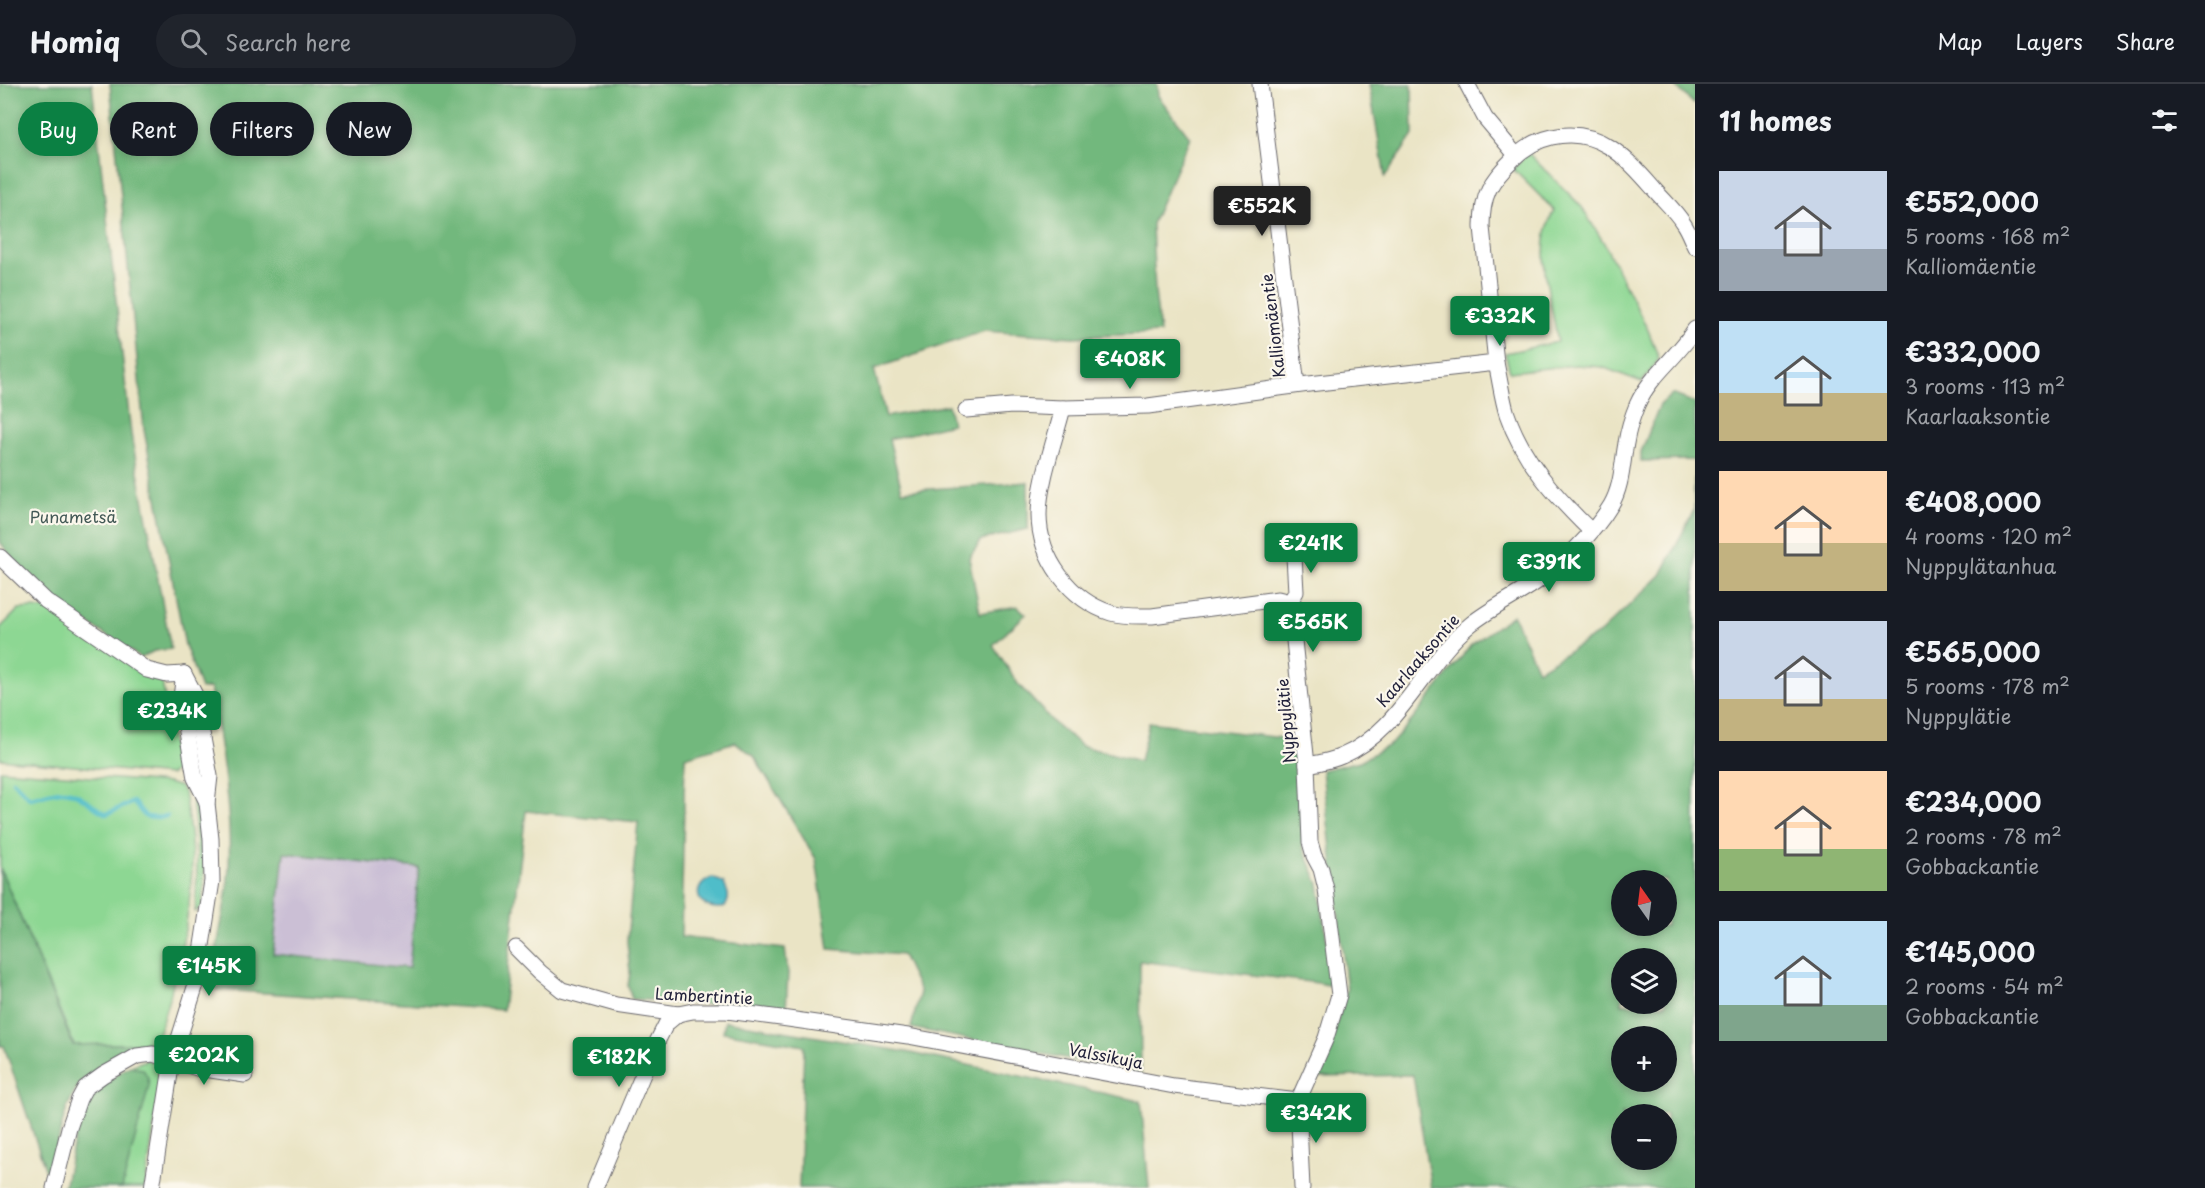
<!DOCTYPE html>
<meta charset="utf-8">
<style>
body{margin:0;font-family:"Playpen Sans",sans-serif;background:#20242c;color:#f1f3f6;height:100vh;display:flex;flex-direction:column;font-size:22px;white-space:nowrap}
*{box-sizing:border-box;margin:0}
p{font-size:20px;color:#9ea1a6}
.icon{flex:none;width:33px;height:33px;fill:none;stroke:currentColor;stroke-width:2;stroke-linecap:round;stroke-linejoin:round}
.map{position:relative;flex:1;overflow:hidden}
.side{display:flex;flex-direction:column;background:#171b24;width:510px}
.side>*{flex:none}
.top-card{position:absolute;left:18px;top:18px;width:570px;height:54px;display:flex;gap:12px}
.needle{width:39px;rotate:346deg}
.controls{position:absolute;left:1611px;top:786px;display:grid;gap:12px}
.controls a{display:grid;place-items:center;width:66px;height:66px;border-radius:50%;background:#171b24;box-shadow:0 3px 9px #0003;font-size:30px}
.price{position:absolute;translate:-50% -51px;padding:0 14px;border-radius:6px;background:#0b8043;color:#fff;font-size:20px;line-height:39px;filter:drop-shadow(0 2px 3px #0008)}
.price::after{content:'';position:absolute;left:50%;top:36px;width:18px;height:14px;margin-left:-9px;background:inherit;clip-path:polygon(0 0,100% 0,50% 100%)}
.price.active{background:#222;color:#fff}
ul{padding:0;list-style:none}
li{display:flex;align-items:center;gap:18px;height:150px;padding:0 24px}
li span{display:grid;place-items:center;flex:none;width:168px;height:120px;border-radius:0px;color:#555}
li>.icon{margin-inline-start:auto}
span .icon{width:72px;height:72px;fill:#fffc;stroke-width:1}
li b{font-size:26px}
h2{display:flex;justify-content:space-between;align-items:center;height:72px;padding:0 24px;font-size:26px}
.chip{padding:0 21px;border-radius:27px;background:#171b24;box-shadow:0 3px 9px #0003;font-size:21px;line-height:54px}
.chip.active{background:#0b8043;color:#fff}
header{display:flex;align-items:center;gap:36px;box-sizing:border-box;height:84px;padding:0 30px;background:#171b24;border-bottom:2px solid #363941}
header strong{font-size:28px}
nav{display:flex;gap:33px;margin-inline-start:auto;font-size:21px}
.search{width:420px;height:54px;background:#20242c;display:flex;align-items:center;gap:15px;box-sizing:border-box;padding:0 21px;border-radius:33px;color:#9ea1a6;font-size:22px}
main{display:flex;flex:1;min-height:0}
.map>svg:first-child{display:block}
</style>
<header>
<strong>Homiq</strong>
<div class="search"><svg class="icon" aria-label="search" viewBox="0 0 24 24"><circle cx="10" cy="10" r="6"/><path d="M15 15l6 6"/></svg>Search here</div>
<nav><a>Map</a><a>Layers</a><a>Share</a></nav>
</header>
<main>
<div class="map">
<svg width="1695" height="1104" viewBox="0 0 1695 1104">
<rect width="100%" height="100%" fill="#fbf7ec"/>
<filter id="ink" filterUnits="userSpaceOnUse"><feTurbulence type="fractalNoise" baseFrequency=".0167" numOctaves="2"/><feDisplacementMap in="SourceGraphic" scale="12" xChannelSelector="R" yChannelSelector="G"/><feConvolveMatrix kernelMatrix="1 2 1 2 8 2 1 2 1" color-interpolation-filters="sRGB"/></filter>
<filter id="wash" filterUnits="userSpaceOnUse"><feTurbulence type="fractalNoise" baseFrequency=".008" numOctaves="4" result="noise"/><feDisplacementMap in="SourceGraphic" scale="24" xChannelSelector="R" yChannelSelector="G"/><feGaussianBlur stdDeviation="1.35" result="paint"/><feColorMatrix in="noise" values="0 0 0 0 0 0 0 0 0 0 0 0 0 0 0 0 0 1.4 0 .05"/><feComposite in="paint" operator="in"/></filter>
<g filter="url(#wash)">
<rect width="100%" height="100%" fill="#eae4c5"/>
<polygon fill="#cbbfd5" points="284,769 419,784 409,885 273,870"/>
<g fill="#8dd793" stroke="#587c67" stroke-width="1.5">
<path d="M1528,69L1581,122L1604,159L1648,246L1659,275L1642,298L1602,283L1576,281L1510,288L1505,269L1558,258C1551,216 1533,165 1554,126L1513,85Z"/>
<polygon points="33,524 50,526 162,597 176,686 170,691 0,675 0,544 19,525"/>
<path d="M0,686L168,699L180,703L184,708C188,734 193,760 192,786C189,845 174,904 155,959L74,961L0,784Z"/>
<path d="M196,717C207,752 205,786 202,823L195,828C198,790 198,756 192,718Z"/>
<path d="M146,976C155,977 159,980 162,988L145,1104H76L128,983Z"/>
</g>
<g fill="#72b87d" stroke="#4a6d5c" stroke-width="1.5" fill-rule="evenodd">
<polygon points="0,0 92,0 131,350 171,565 154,567 141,574 55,518 10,471 0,458"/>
<path d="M110,0H1157L1158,12L1190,53L1152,140L1155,208L1160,249L1073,253L984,247L874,285L886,333L948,321L952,340L889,355L902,407L1028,398V445L981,456L969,474L980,529L1017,522L1026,530L993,561L1018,600L1055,640L1082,662L1140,677L1149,638L1299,656L1303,763L1319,800L1333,902L1318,899L1140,877L1141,989L911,944L920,908L902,871L829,865L816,775L754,672L735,658L685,673L681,853L785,865L788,889L786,926L632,915L628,902L630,888L627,857L638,738L526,727L503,926L209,905C215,869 224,833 228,796C234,739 221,660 210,604L201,605L185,561L144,346ZM284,769L419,784L409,884L273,870Z"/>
<polygon points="1369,0 1412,0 1413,51 1385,93"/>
<polygon points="1673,0 1695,0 1695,20 1694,20"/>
<path d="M1672,310L1695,319V1104H1431L1413,991L1320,993L1347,906L1322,686L1360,677L1391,660L1413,635L1471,561L1513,531L1538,586L1600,549L1661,491L1694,426V376L1641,377V368L1660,321ZM1622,796H1666V842H1622ZM1622,874H1666V920H1622ZM1622,952H1666V998H1622ZM1622,1030H1666V1076H1622Z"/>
<path d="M0,784L73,961L155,959L141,963L83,996C60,1023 58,1065 50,1099L4,962H0Z"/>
<polygon points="725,937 906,968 1141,1017 1149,1104 799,1104 804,962 723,948"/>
<polygon points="128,983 143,985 148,994 149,1002 122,1104 64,1104 81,1025 89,1009"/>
</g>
<path fill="#50bdc9" stroke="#397082" stroke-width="1.5" d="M712,794L723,798C728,808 731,813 725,823C698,829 688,803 712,794Z"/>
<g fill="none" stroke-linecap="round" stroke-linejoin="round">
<path stroke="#50bdc9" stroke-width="4.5" d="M13,697L30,714C41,712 53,706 64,707C81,708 92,724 107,730L133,718L146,733L158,734L167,732"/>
</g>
</g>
<g filter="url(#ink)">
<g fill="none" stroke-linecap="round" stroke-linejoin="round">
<g stroke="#68666b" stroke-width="17">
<g id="minor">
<polyline points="1260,0 1297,301"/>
<polyline points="1467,0 1485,34 1516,71"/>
<path d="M1496,279L1482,143C1482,111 1490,97 1513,75C1524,64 1538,56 1552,53C1598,43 1625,72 1653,104C1662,115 1675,126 1683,139C1688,146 1691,155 1695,163"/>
<path d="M1063,324C1055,356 1039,399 1039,431C1039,474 1070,516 1111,529C1124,533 1138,532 1152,532L1278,515L1290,518L1307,681L1310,758L1314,772L1321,785L1326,805L1339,911L1326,954L1298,1017L1302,1104"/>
<path d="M966,326L1012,322L1063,324L1148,322L1309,300L1496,279C1500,296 1502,314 1507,330C1523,377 1556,413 1591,447"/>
<polyline points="0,473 46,517 147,586 167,591 184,590"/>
<polyline points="1290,518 1296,508 1293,454"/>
<polyline points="184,590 181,613 195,694 207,718"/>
<path d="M1307,681C1318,679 1331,677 1342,672C1401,647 1423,579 1471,540C1490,525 1512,514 1532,501C1559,484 1595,448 1611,421C1622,402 1622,381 1626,359C1628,346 1632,333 1637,321C1650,291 1678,273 1695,245"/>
<polyline points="516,864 540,888 562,906 616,921 678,930 693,927 727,927 781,934 908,952 1174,1002 1298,1017"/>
<polyline points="54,1104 69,1044 79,1015 85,1004 103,991 137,972 153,970 197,984 245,991"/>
<polyline points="152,1104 172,977 196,900 212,797 211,755 207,719 210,692 195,611 184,590"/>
<polyline points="595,1104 654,964 666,940 678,930"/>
</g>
</g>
<use href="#minor" stroke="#fff" stroke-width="15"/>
</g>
</g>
<g text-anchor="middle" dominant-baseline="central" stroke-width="4.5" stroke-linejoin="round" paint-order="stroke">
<g font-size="16" fill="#22223b" stroke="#fbf7ec">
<text transform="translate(1272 242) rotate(-97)">Kalliomäentie</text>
<text transform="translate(1417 576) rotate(-49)">Kaarlaaksontie</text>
<text transform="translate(1285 637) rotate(-95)">Nyppylätie</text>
<text transform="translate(704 911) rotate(3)">Lambertintie</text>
<text transform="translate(1106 971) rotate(11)">Valssikuja</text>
</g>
<g font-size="16" fill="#425855" stroke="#fbf7ec">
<text x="73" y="432">Punametsä</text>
</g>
</g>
</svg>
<div class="controls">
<a><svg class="needle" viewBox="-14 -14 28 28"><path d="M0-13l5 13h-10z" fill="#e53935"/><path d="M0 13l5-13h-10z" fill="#9ea1a6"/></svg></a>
<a><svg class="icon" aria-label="layers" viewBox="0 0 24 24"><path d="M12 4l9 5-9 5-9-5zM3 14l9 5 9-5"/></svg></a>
<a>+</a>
<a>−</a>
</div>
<b class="price active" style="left:1262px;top:153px">€552K</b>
<b class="price" style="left:1500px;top:263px">€332K</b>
<b class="price" style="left:1130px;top:306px">€408K</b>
<b class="price" style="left:1311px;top:490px">€241K</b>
<b class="price" style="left:1549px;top:509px">€391K</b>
<b class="price" style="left:1313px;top:569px">€565K</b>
<b class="price" style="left:172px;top:658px">€234K</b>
<b class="price" style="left:209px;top:913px">€145K</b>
<b class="price" style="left:204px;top:1002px">€202K</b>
<b class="price" style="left:619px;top:1004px">€182K</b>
<b class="price" style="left:1316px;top:1060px">€342K</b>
<div class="top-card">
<a class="chip active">Buy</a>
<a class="chip">Rent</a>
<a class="chip">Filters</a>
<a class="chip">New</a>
</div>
</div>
<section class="side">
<h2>11 homes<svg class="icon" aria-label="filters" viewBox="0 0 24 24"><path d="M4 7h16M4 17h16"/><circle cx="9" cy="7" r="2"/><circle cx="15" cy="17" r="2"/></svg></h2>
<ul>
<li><span style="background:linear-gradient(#c9d6e8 65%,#9aa5b1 0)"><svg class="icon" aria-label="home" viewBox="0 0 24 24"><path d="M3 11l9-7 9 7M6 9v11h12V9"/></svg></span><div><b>€552,000</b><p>5 rooms · 168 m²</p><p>Kalliomäentie</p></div></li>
<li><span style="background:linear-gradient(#bfe0f5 60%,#c2b280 0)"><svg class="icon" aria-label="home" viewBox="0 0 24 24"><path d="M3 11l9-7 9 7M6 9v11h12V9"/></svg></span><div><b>€332,000</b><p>3 rooms · 113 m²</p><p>Kaarlaaksontie</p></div></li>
<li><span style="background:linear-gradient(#ffd9b3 60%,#c2b280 0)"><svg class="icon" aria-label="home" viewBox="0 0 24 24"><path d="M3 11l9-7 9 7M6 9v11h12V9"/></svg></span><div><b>€408,000</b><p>4 rooms · 120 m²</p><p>Nyppylätanhua</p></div></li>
<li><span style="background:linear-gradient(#c9d6e8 65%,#c2b280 0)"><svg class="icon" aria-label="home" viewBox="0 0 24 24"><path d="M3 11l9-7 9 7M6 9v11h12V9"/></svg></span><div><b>€565,000</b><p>5 rooms · 178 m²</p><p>Nyppylätie</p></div></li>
<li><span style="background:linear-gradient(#ffd9b3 65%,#8fb573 0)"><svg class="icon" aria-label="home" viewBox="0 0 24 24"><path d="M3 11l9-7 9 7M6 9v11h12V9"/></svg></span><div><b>€234,000</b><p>2 rooms · 78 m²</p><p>Gobbackantie</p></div></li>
<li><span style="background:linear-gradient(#bfe0f5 70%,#7fa58c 0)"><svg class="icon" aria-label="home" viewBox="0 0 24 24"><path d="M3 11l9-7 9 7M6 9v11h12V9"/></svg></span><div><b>€145,000</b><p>2 rooms · 54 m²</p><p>Gobbackantie</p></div></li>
</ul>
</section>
</main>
